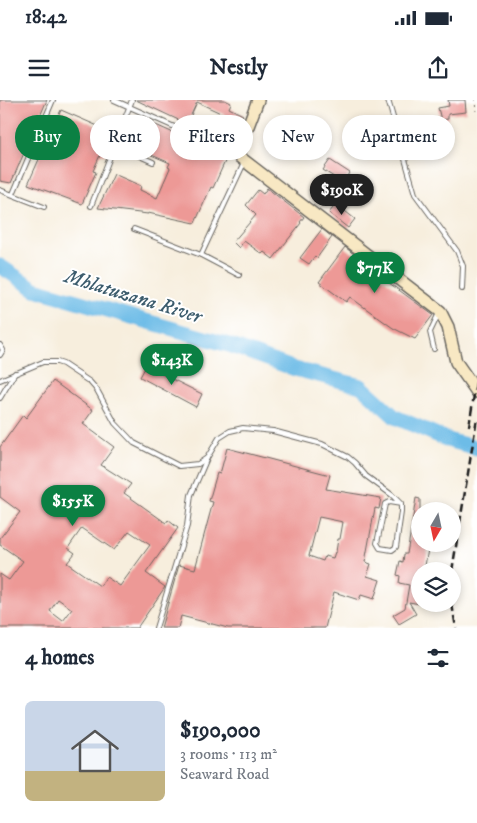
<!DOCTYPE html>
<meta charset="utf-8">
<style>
body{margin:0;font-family:"IM FELL DW Pica",serif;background:#f6f6f7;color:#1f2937;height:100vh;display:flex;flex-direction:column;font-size:19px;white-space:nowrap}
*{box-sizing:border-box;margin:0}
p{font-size:16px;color:#747a83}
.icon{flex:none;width:28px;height:28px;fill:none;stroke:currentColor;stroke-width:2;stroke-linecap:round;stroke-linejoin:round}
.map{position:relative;height:528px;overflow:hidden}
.drawer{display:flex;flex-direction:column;background:#fff;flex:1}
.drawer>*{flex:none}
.banner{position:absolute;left:15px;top:15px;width:448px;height:45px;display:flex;gap:10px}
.needle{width:32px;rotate:189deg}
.controls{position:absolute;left:411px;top:402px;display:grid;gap:10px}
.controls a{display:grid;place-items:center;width:50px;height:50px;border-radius:50%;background:#fff;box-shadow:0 2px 8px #0003;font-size:25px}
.price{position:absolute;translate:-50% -42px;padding:0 11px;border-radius:18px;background:#0b8043;color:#fff;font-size:16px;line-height:32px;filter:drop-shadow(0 1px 2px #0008)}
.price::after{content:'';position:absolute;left:50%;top:30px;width:15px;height:11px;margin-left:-8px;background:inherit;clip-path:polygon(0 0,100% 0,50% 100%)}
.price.on{background:#222;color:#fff}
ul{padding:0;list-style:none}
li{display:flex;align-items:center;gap:15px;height:125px;padding:0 25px}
li span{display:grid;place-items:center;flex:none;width:140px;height:100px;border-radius:8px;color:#555}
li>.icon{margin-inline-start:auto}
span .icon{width:60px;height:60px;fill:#fffc;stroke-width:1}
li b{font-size:21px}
h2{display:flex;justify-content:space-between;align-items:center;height:60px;padding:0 25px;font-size:21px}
.tag{padding:0 18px;border-radius:22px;background:#fff;box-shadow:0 2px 8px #0003;font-size:18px;line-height:45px}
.tag.on{background:#0b8043;color:#fff}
.status{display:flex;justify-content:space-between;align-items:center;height:35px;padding:0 25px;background:#fff;direction:ltr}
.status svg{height:14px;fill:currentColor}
header{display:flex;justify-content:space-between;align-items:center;height:65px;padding:0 25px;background:#fff;font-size:22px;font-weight:800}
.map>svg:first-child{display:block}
</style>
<div class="status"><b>18:42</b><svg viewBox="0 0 49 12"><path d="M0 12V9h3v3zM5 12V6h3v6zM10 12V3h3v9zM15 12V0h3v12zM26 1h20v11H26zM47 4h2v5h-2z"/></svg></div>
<header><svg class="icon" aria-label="menu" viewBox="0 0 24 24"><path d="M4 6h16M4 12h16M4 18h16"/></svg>Nestly<svg class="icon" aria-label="share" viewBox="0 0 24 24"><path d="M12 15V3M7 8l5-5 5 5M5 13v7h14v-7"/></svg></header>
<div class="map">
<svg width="477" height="528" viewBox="0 0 477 528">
<rect width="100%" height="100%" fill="#fff"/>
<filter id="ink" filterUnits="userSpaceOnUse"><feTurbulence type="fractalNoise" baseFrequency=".02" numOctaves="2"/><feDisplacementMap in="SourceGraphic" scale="10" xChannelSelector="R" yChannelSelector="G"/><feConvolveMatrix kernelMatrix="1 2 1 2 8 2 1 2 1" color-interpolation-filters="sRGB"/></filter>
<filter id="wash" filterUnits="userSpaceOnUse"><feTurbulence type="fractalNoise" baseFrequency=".0096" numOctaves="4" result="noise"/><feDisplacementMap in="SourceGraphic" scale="20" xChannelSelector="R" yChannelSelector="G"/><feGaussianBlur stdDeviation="1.12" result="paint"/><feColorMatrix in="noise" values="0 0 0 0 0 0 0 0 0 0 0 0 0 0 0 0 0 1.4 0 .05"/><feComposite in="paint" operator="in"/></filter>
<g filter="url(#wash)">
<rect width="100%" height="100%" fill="#f7eedd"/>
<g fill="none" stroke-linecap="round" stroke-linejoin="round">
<polyline stroke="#6dbce7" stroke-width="15" points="0,166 35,189 229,245 295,269 361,286 395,317 451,341 477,348"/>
</g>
<g id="blocks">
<g fill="#ed9996" fill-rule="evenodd">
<polygon points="0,0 47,0 11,83 0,81"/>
<polygon points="136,0 225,0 231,3 229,8 243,15 240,22 197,2 187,24"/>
<polygon points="448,0 465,0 466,12 448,14 448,19 441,20 438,8 449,6"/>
<polygon points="61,10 114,33 104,55 101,53 93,71 96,72 82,104 28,84"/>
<polygon points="138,17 227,57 213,88 211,87 195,123 148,113 148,114 98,108 114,74 141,86 140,90 157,98 170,68 168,67 170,63 126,44"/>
<polygon points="330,60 350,73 343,83 323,70"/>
<polygon points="267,88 304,117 300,122 301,123 273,159 264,152 262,154 244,141 239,148 233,142 256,115 246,105 258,90 263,94"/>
<polygon points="336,104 355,119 348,128 329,113"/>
<polygon points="322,129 332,137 317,158 315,156 309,164 300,158"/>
<polygon points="345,147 371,168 370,169 433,215 415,239 393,228 350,197 346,202 319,182"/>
<polygon points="146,266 202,294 196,307 140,277"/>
<path d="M53,281L93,310L83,324L114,347L101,365L131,384L124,393L166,423L168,420L178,428L146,473L165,487L137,528H0V474L9,480L23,461L0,445V438L20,412L0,397V347L23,315L26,318ZM82,428L114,450L129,431L150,445L120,486L106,477L100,486L67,463L75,453L68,448ZM58,499L72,509L63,521L50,511Z"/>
<path d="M227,348L330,375L326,389L381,398L379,409L375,408L365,462L371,464L367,476L380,480L374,499L361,495L359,500L334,492L325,528H228L181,516L178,528H161L179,465L195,469L213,402L209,401L217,373L220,374ZM319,417L343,422L340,439H338L336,452H335L333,458L325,456L323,461L309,456Z"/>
<polygon points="416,398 420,399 420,444 429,444 424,471 420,471 420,504 409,502 416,514 399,524 393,515 405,508 409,485 399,483 400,476 397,475 400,461 403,462 404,454 407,454"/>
</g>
</g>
</g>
<g filter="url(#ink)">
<use href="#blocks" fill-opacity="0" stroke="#696660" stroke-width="1"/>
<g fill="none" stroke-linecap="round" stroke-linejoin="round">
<g stroke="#696660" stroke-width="6">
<g id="lane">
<polyline points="114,0 235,54"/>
<polyline points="388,0 415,94 457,151 463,166 462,189"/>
<polyline points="115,45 153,62"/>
<polyline points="0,90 44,107"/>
<polyline points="13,94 53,0"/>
<polyline points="91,106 132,0"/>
<polyline points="134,129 201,155 244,63"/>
<polyline points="201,155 239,175"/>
<polyline points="0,245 3,250 0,255"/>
<polyline points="434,249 430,232 439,213"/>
<polyline points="0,280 43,262 57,262 63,264 90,282 97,290 115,323 134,343 179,366 198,364 207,358 219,338 230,331 243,328 273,331 322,344 348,357 355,363 366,376 392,395 401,404 401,412 396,447 392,450 380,448 377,443 385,404 389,402 401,404"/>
<polyline points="0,298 15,273"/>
<polyline points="156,528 187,426 191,395 207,358"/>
</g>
</g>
<g stroke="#696660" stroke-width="14">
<polyline id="secondary" points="258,0 237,55 440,211 448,227 456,262 477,292"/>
</g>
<polyline stroke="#696660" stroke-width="1" stroke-dasharray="1 4" stroke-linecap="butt" points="475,0 476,13"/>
<use href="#lane" stroke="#fff" stroke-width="4"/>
<use href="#secondary" stroke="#f8e8c3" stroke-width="11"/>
<g stroke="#1c1c1c" stroke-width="2.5" stroke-dasharray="8 4" stroke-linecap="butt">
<polyline points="469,326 477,277"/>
<polyline points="452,471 477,318"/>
<polyline points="452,504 456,528"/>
</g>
</g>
</g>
<g text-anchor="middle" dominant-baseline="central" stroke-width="4" stroke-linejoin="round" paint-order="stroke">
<g font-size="20" font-style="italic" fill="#3c5c6d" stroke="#fff">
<text transform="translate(133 197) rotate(17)">Mhlatuzana River</text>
</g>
</g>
</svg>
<div class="controls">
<a><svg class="needle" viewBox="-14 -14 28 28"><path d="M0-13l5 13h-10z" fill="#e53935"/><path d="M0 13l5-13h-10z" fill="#747a83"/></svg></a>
<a><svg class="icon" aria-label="layers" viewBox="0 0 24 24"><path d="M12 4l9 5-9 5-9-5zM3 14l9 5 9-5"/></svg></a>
</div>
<b class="price on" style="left:342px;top:116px">$190K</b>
<b class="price" style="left:375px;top:194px">$77K</b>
<b class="price" style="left:172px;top:286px">$143K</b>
<b class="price" style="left:73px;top:427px">$155K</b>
<div class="banner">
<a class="tag on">Buy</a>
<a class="tag">Rent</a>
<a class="tag">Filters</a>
<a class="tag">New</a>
<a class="tag">Apartment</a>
</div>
</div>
<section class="drawer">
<h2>4 homes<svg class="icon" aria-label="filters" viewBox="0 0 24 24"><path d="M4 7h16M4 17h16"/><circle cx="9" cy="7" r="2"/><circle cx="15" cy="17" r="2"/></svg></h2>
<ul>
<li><span style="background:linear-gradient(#c9d6e8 70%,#c2b280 0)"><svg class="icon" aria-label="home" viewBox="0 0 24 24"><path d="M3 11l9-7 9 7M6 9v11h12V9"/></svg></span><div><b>$190,000</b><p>3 rooms · 113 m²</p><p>Seaward Road</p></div></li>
</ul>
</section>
